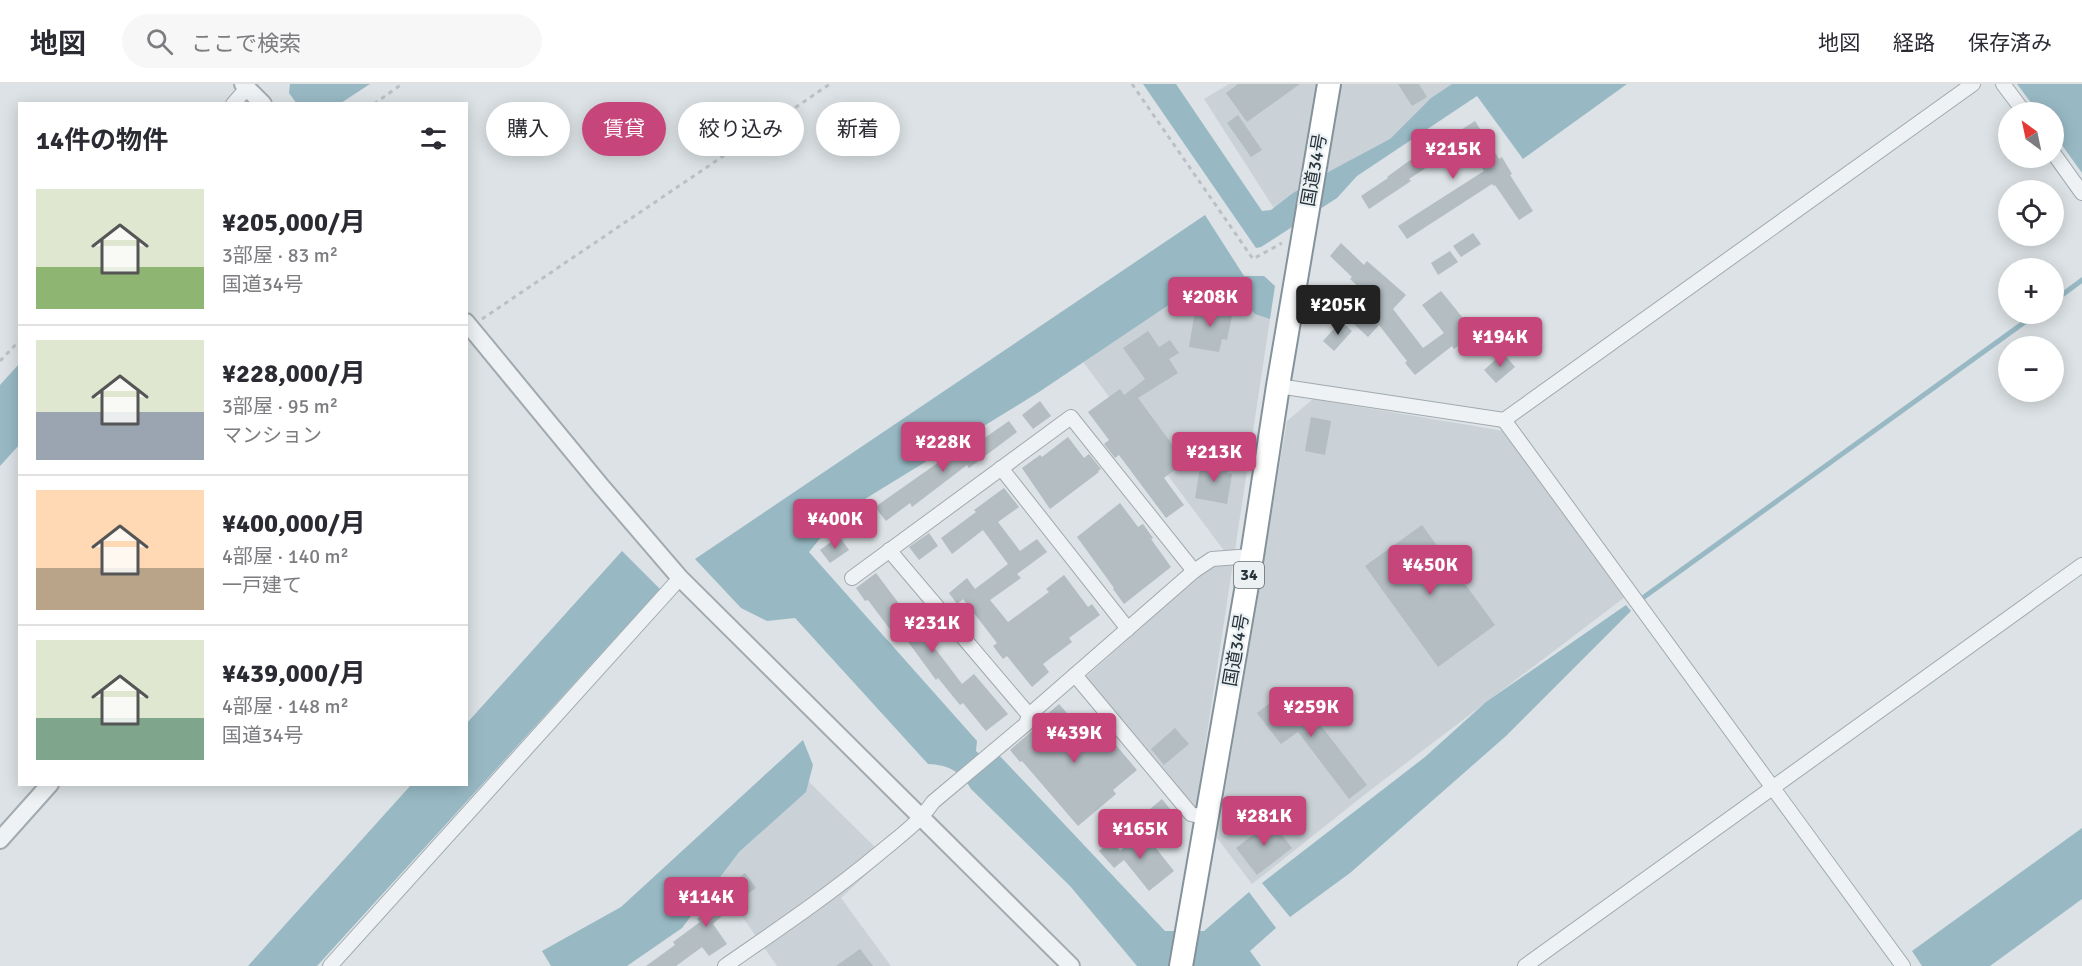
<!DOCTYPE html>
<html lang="ja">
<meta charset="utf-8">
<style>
body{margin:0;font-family:Signika,"Noto Sans JP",sans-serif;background:#f7f7f7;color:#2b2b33;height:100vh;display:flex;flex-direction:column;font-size:22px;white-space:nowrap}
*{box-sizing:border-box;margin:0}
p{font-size:20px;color:#7c7c81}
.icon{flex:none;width:33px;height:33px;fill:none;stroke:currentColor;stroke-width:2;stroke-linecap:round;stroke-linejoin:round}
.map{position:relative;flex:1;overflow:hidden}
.sheet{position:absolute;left:18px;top:18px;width:450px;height:684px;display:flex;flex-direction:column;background:#fff;border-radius:0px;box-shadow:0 3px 15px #0003}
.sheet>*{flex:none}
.banner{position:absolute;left:486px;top:18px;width:570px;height:54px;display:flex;gap:12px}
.needle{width:39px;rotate:327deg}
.controls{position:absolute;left:1998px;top:18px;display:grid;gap:12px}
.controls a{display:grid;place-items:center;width:66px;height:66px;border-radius:50%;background:#fff;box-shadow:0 3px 15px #0003;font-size:30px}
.price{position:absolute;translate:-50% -51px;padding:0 14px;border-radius:6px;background:#c6457a;color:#fff;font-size:20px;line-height:39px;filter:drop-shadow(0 2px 3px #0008)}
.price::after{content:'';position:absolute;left:50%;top:36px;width:18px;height:14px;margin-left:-9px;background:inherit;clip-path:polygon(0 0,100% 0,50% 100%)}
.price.active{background:#222;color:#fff}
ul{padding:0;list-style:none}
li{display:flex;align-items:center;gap:18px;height:150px;padding:0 18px}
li+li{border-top:2px solid #e1e1e2}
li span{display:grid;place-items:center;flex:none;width:168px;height:120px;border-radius:0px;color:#555}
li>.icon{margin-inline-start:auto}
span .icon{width:72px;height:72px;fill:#fffc;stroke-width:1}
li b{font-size:26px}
h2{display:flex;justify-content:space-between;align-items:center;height:72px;padding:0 18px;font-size:26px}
.chip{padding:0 21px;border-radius:27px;background:#fff;box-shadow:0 3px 15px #0003;font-size:21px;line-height:54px}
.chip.active{background:#c6457a;color:#fff}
header{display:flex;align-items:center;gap:36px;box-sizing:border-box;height:84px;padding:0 30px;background:#fff;border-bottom:2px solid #e1e1e2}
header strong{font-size:28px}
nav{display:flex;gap:33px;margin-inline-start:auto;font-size:21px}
.search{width:420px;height:54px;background:#f7f7f7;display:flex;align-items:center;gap:15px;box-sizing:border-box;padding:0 21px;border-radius:33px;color:#7c7c81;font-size:22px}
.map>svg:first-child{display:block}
</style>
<header>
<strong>地図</strong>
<div class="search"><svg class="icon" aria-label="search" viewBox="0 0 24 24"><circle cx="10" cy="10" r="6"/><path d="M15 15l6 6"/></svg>ここで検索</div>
<nav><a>地図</a><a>経路</a><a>保存済み</a></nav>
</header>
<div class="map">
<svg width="2082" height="882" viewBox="0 0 2082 882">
<rect width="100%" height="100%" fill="#dce2e5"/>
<g fill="#cad2d7">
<polygon points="1229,0 1475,0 1277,129 1204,15"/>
<polygon points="1227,179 1270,235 1195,729 1085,594 1225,468 1075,267"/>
<polygon points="1313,315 1504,347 1625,513 1368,708 1252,800 1217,754 1287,337"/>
<polygon points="806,695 885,773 841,814 891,882 777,882 712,790"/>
</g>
<g fill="#98b9c4">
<polygon points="290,0 370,0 341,19 297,20 289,9"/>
<polygon points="1143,0 1176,0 1262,127 1271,126 1293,109 1332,86 1390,55 1431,14 1452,0 1627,0 1523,75 1477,12 1357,92 1337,114 1261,163 1256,164"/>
<polygon points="2017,0 2082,0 2082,89 2054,50 2054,28 2038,28"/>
<path d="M1205,131L1244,192H1264L1275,202L1270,235L1255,230L1225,196L1173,218L1039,308L839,431L809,468L977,657L976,667L989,679L998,670L1165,847H1204L1249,808L1276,844L1250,867L1261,882H1137L1070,802L971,705C961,687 948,681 928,680L795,534L767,537L741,524L695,475Z"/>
<polygon points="19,280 19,361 0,382 0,301"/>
<polygon points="622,467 660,505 317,882 248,882 411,701 466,700 467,639"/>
<polygon points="1626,521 1631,527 1506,652 1350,789 1290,833 1262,799 1425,673 1486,618"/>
<polygon points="803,656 813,681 806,708 739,768 682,844 627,882 551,882 542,867 621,823"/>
<polygon points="2082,744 2082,815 1990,882 1922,882 1912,867"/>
</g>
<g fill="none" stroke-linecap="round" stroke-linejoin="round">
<g stroke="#98b9c4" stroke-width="5">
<polyline points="2054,217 2082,196"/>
<polyline points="1644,513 2036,230"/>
</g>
</g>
<g fill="#b3bdc2">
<polygon points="1238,0 1300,0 1247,38 1226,9"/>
<polygon points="1398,0 1419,0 1427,13 1412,22"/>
<polygon points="1238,31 1262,66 1251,73 1227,39"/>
<polygon points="1475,37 1499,75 1502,73 1512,90 1510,91 1533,127 1519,136 1495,101 1494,102 1492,100 1407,155 1398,142 1484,87 1467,60 1443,76 1441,74 1409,95 1411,97 1369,125 1361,112 1388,94 1387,93 1406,79 1452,49 1453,51"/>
<polygon points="1473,149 1481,160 1461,173 1453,162"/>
<polygon points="1341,159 1364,181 1367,177 1406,211 1393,225 1423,264 1444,249 1422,221 1441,207 1475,249 1454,265 1452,262 1415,291 1405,279 1407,277 1379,241 1368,253 1354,240 1375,218 1350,195 1352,193 1330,172"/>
<polygon points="1450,167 1458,178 1438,191 1431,179"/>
<polygon points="1196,221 1233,227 1227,256 1222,255 1219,268 1189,263"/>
<polygon points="1341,237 1352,247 1334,267 1323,257"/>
<polygon points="1148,247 1159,263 1170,256 1179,269 1169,275 1178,289 1138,314 1185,378 1164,394 1184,421 1166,434 1119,371 1115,374 1104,360 1109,356 1088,328 1120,305 1124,311 1145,295 1123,264"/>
<polygon points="1503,269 1515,283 1496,299 1484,286"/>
<polygon points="1040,317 1051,332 1033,345 1022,331"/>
<polygon points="1311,333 1331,337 1325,371 1305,367"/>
<polygon points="1009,337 1017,348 969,384 967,381 912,423 910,419 886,437 875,423 949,371 953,376"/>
<polygon points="1068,353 1084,374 1089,370 1101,385 1098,387 1099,388 1050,425 1022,384 1040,371 1042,373"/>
<polygon points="1201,377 1229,382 1227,389 1232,390 1227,420 1195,414"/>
<polygon points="1004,404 1019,423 998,438 1020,467 1037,455 1047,468 1017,490 1021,494 990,516 1008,538 1049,508 1046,505 1064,491 1088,523 1092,520 1100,531 1069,554 1072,558 1043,580 1049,588 1032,603 1007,572 1003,575 993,562 997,559 963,515 957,520 949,509 967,494 975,505 1008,480 983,446 952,470 941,454 976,428 974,426"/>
<polygon points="1120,419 1138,443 1143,440 1153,454 1151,455 1171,483 1124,520 1113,505 1114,504 1077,453"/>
<polygon points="860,423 871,438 852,453 841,438"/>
<polygon points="1422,441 1495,541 1438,583 1365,482"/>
<polygon points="929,449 938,462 919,476 909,463"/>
<polygon points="839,452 849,466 830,479 820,466"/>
<polygon points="876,489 900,521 902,520 925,550 927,549 936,561 934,563 962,600 974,590 1008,630 986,647 963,619 960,621 938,594 936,596 898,544 892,548 868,516 865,517 856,504"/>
<polygon points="1291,603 1367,701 1349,715 1298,648 1281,660 1257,629"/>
<polygon points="1059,620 1086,651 1098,640 1137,686 1113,706 1116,710 1078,742 1022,677 1020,678 1010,666 1039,641 1037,639"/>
<polygon points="1175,644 1189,660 1164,681 1151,665"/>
<polygon points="1162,715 1174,730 1155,746 1143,731"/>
<polygon points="1269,734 1292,764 1257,791 1236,764 1253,751 1251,748"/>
<polygon points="1143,748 1174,787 1149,807 1124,776 1114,784 1099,767 1112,756 1120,767"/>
<polygon points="745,789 756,804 730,821 732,823 713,840 727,860 709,872 702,863 676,882 646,882 675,861 673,858 700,838 697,835 730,806 727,802"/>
<polygon points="860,865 873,882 836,882"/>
</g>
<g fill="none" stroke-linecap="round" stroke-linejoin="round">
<g stroke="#a2aaaf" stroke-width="16">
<g id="minor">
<polyline points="2003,0 2024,28"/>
<polyline points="233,20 247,4"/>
<polyline points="2054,70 2082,109"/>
<polyline points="1278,302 1504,336 1973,0"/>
<polyline points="1504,336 1903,882"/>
<polyline points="1001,384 1128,545"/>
<polyline points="852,494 1071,333 1194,487"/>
<polyline points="1075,591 1191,730 1207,734"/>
<polyline points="1029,631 1194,487 1212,475 1252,472"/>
<polyline points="330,882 680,494"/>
<path d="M725,882C777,846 829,811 877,771C897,754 918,740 933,718L1026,640L1029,631L889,466"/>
<polyline points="1525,882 2082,481"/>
</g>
</g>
<g stroke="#a2aaaf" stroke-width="20">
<g id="tertiary">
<polyline points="243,0 263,20"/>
<polyline points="466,238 601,402 680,494 1071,882"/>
<polyline points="0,756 50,700"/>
</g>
</g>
<g stroke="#84939b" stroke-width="26">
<polyline id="trunk" points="1181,882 1252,472 1278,302 1329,0"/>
</g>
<g stroke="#bac0c4" stroke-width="3" stroke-dasharray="4.5 4.5" stroke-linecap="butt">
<polyline points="1132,0 1253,175 1282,159"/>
<polyline points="374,20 402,0"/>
<polyline points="482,235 830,0"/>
<polyline points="0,277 20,256"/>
</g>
<use href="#minor" stroke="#eef2f4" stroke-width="14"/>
<use href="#tertiary" stroke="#eef2f4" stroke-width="16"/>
<use href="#trunk" stroke="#fff" stroke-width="22"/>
</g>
<g text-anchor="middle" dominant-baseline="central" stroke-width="4.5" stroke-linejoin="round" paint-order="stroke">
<rect fill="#ebf1f3" stroke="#626c72" stroke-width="1.5" x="1234" y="478" width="30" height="26" rx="4.5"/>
<g font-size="16" font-weight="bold" fill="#27333b">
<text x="1249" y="491">34</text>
</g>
<g font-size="18" fill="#27333b" stroke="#ebf1f3">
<text transform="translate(1314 86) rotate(-80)">国道34号</text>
<text transform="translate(1236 566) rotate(-80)">国道34号</text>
</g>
</g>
</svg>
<div class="controls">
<a><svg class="needle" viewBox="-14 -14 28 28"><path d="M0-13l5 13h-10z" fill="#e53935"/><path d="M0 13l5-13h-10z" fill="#7c7c81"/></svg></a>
<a><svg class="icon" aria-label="locate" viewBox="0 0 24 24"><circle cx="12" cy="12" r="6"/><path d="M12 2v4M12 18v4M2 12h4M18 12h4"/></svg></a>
<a>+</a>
<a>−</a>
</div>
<b class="price" style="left:1453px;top:96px">¥215K</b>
<b class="price" style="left:1210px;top:244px">¥208K</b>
<b class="price active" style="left:1338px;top:252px">¥205K</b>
<b class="price" style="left:1500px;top:284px">¥194K</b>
<b class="price" style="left:943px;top:389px">¥228K</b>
<b class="price" style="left:1214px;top:399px">¥213K</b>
<b class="price" style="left:835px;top:466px">¥400K</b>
<b class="price" style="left:1430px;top:512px">¥450K</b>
<b class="price" style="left:932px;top:570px">¥231K</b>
<b class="price" style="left:1311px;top:654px">¥259K</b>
<b class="price" style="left:1074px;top:680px">¥439K</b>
<b class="price" style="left:1264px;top:763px">¥281K</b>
<b class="price" style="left:1140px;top:776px">¥165K</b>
<b class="price" style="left:706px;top:844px">¥114K</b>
<div class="banner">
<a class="chip">購入</a>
<a class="chip active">賃貸</a>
<a class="chip">絞り込み</a>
<a class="chip">新着</a>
</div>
<section class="sheet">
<h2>14件の物件<svg class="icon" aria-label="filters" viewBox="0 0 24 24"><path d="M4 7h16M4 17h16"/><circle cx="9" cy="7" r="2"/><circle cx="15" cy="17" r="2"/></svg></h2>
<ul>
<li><span style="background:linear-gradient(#dfe7d0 65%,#8fb573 0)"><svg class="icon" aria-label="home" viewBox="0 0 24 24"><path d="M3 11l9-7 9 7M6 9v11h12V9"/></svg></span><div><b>¥205,000/月</b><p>3部屋 · 83 m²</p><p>国道34号</p></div></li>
<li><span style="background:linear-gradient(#dfe7d0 60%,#9aa5b1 0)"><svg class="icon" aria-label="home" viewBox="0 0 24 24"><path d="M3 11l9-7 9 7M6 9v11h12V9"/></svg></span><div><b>¥228,000/月</b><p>3部屋 · 95 m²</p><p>マンション</p></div></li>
<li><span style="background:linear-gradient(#ffd9b3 65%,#b9a48a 0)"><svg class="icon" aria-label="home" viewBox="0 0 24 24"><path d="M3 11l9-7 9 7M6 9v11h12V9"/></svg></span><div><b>¥400,000/月</b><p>4部屋 · 140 m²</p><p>一戸建て</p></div></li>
<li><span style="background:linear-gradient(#dfe7d0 65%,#7fa58c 0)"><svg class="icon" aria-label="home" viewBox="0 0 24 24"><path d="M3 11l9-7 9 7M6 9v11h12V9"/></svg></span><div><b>¥439,000/月</b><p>4部屋 · 148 m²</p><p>国道34号</p></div></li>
</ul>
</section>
</div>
